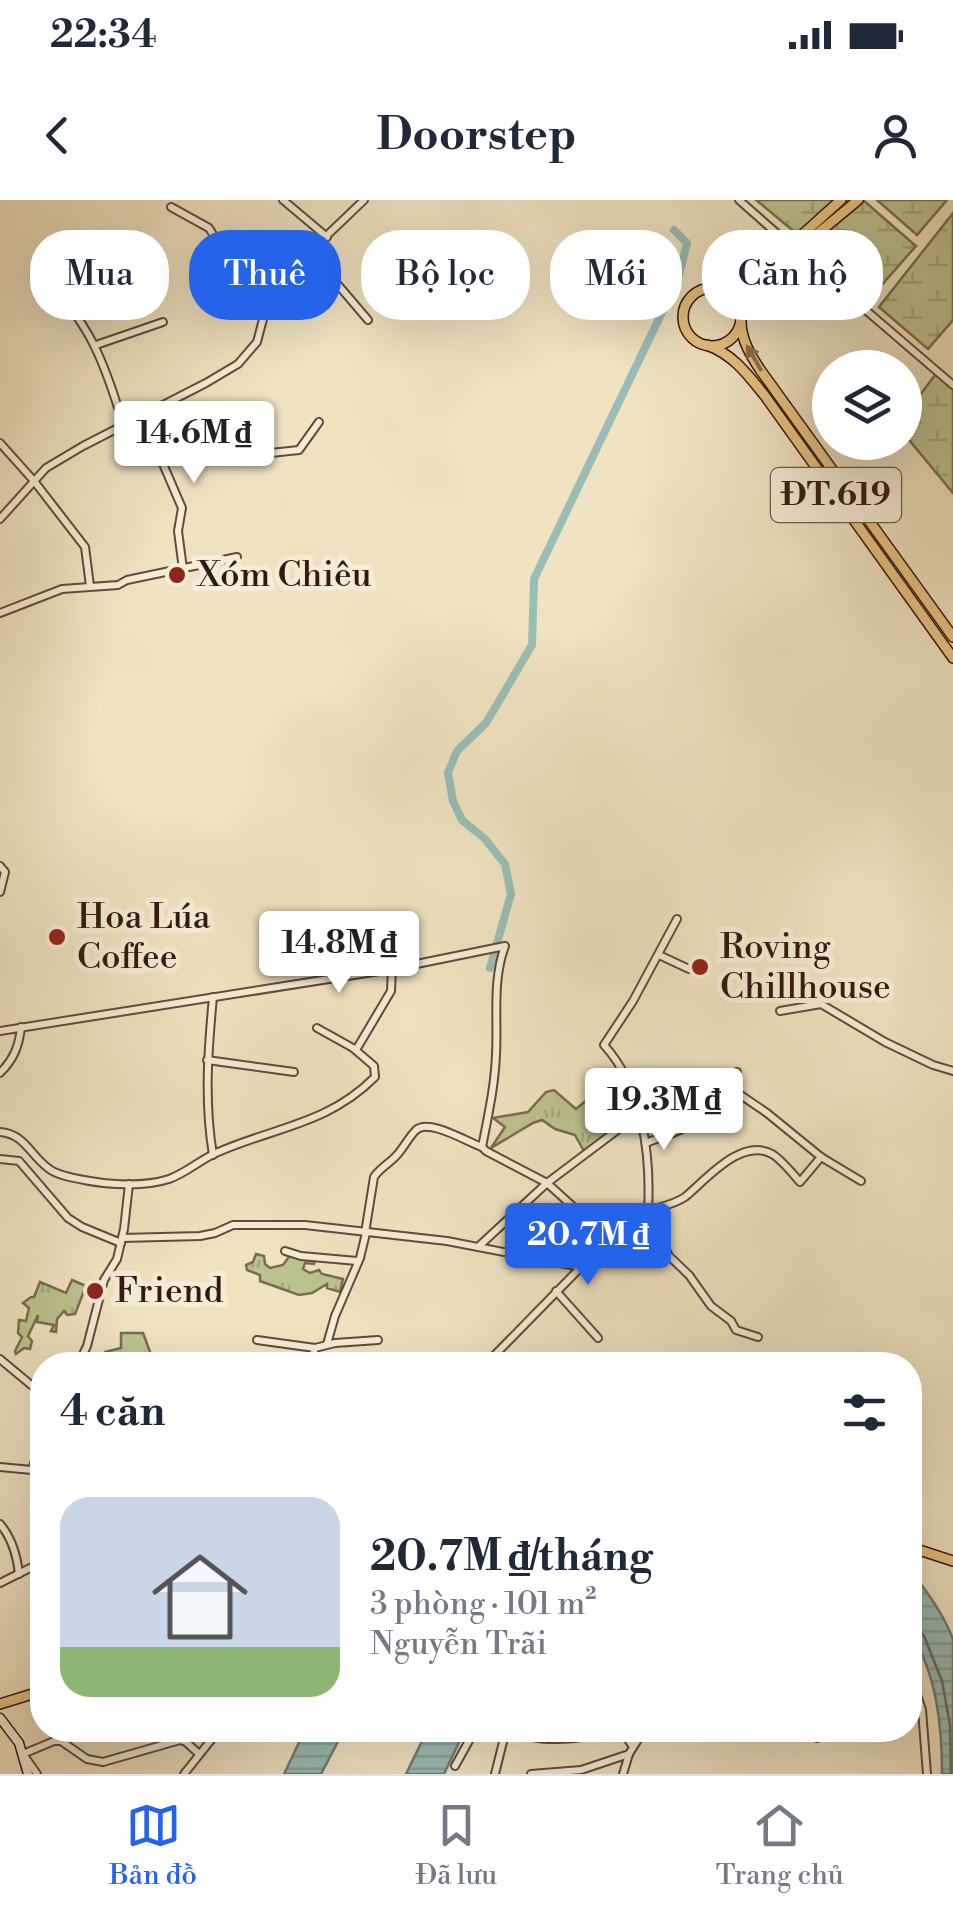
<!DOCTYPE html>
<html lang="vi">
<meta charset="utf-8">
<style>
body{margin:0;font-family:"Libre Bodoni",serif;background:#f6f6f7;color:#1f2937;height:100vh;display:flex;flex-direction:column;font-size:38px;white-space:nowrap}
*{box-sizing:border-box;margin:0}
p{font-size:32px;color:#747a83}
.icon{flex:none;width:55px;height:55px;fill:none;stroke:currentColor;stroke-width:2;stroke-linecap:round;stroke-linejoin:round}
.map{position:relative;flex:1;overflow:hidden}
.details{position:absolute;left:30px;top:1152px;width:892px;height:390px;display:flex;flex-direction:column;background:#fff;border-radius:40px;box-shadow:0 10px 40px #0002}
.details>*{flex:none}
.banner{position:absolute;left:30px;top:30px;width:895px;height:90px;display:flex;gap:20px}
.buttons{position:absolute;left:812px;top:150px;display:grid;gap:20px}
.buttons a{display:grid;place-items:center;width:110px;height:110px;border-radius:50%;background:#fff;box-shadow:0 10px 40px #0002;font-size:50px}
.price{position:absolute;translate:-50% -85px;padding:0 22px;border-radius:10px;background:#fff;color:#222;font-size:32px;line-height:65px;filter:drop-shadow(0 2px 5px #0008)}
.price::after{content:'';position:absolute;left:50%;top:60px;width:30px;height:22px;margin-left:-15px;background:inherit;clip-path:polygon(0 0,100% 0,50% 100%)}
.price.selected{background:#2563eb;color:#fff}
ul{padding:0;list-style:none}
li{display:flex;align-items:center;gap:30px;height:250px;padding:0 30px}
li+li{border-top:2px solid #e0e1e3}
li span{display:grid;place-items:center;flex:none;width:280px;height:200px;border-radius:30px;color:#555}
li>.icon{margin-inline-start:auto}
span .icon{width:120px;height:120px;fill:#fffc;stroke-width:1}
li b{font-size:42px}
h2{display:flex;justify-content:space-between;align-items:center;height:120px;padding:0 30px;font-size:42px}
.pill{padding:0 35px;border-radius:40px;background:#fff;box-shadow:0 10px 40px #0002;font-size:35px;line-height:90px}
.pill.selected{background:#2563eb;color:#fff}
.status{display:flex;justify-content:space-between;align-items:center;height:70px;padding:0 50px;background:#fff;direction:ltr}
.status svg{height:28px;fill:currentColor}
header{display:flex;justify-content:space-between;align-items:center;height:130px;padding:0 30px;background:#fff;font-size:45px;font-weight:700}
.tab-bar{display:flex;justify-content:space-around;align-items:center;height:140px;border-top:2px solid #e0e1e3;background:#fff;font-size:28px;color:#747a83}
.tab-bar a{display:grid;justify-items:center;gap:5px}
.tab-bar .selected{color:#2563eb}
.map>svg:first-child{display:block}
</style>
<div class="status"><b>22:34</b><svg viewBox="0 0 49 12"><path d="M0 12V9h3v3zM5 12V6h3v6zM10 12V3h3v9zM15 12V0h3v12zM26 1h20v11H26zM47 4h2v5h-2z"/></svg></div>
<header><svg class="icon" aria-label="back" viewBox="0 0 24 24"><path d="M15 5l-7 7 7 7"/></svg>Doorstep<svg class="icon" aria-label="person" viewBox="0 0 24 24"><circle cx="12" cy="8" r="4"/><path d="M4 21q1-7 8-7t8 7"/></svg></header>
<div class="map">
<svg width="953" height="1574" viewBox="0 0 953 1574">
<defs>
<pattern id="grass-tufts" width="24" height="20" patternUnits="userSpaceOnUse" patternTransform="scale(2.5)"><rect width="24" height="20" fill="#bdc390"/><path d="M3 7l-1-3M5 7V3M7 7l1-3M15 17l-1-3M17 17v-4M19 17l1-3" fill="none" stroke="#a3a77b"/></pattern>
<pattern id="wetland-marsh" width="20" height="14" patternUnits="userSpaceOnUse" patternTransform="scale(2.5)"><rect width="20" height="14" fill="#bdc390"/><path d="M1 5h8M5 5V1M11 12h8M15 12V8" fill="none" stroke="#a3a77b"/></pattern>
<pattern id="water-rules" width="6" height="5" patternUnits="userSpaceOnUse" patternTransform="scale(2.5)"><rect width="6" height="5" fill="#9abeb6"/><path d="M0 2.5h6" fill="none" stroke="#85a39b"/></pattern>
</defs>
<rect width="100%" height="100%" fill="#f0e3c1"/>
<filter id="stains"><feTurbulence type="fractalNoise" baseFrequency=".002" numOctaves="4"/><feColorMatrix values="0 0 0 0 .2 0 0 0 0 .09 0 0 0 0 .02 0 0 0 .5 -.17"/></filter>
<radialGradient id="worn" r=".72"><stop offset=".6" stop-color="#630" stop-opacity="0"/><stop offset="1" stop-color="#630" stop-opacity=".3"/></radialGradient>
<g fill="url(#grass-tufts)" stroke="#786e4e" stroke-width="2.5">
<polygon points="618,874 637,917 586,955 575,935 555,929 542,920 533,923 491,948 505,927 493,918 528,912 546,892 554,890 576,909"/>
<polygon points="256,1054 264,1056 265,1064 270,1068 283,1065 291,1054 316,1057 314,1064 305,1063 303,1069 310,1073 319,1070 322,1074 343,1079 340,1092 327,1088 327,1084 312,1093 299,1095 260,1081 260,1075 247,1070 246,1065 253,1062"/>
<polygon points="72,1080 86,1086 75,1114 67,1115 64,1111 57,1119 56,1132 51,1131 54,1125 37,1122 38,1115 28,1136 32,1141 30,1149 24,1148 16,1154 15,1151 22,1137 18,1133 19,1120 26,1121 29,1108 23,1103 31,1097 34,1097 40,1082 66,1093"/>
<polygon points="121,1133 143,1133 155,1165 107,1165 105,1152 121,1148"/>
</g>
<g fill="url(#wetland-marsh)" stroke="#786e4e" stroke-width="2.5">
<polygon points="756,0 863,0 916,46 872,96"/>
<polygon points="877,0 947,0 917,35"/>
<polygon points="953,13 953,120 928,149 879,107"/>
<polygon points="938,171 953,185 953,293 905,235 905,215"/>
</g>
<g fill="url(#water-rules)" stroke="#717c72" stroke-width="2.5">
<path d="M910,1370C927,1391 943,1413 953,1439V1574H942C942,1527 937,1473 910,1433Z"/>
<polygon points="305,1530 344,1530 321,1574 284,1574"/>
<polygon points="419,1530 465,1530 444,1574 406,1574 423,1539"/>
</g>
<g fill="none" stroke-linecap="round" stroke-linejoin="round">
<polyline stroke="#676b61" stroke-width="2.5" points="910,1429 918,1430 924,1436 942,1481 950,1525 951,1574"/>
<polyline stroke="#9abeb6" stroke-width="8" points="490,768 511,694 505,664 485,639 462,620 453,601 448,573 457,551 486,523 532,445 534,379 678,79 687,43 674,30"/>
<g stroke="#634b39" stroke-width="10">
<g id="street">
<polyline points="283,0 327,37"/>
<polyline points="739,0 789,44"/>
<polyline points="171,7 209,28 217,41 239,60 251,88 258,100 266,106"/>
<polyline points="310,52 368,120"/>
<polyline points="798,52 953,185"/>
<path d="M41,74C89,122 104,160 123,224"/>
<polyline points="96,145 163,122"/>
<polyline points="150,212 160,257 182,308 178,331 183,369"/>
<polyline points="0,243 34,281 85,347 90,386"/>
<polyline points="261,254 299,250 319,222"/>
<polyline points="0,319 46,268 83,246 206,183 238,164 257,142 271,89 364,0"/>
<polyline points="0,413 62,389 118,385 127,380 237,357"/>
<polyline points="0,666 5,672 0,692"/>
<polyline points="659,755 689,769"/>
<polyline points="780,811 821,804 885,842 933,865 953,871"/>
<path d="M0,831L392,769L505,746C492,781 498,818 496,854C495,885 488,916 482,947"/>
<polyline points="356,850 391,791 392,769"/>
<polyline points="207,860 294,872"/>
<path d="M0,873C14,859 19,846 21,827"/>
<polyline points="723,883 767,913 821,957"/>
<path d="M0,932C25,934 30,955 48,968C56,975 73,978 84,980C110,985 144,987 169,979C186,973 200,960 216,953C274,927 327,925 375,877L374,866L353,848L317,828"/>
<path d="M646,943C663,936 685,931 699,917C713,902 721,885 737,872"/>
<path d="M213,955C204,901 208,850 213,797"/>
<polyline points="0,959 19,961 68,1018 82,1027 121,1043"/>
<path d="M365,1033L374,977C380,968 390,963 397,955C404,947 409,937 416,930C429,918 467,942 482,947L486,951L547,983L612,1042"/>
<polyline points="122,1038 200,1036 215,1033 233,1025 305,1025 447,1041 581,1067"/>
<polyline points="478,1047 547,983 624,925 639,918"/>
<polyline points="285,1051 301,1056 357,1061"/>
<polyline points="556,1091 598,1138"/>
<path d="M758,1137L736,1130L731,1121L711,1106L689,1075L669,1056L648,1011C660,1007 675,1004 685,997C706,980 741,937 772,954C782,960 792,973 800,982L821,957L861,981"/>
<polyline points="257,1140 315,1148 335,1143 378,1140"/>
<polyline points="327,1144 335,1116 360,1058 366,1033"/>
<polyline points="0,1159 42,1194"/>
<polyline points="78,1165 87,1146 104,1080 117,1059 124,1029 129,984"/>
<polyline points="310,1165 315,1148"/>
<path d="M485,1165L581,1067L648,1011C651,955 643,888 604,845L633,801L677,719"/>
<polyline points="0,1267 32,1270 41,1242"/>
<path d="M0,1324C12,1338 17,1356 19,1374"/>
<polyline points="0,1383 42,1362"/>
<polyline points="910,1473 922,1510 927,1574"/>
<path d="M507,1530C520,1534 534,1539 548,1539C558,1539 571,1539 581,1537C603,1533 619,1522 633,1547"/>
<polyline points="800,1530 817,1538"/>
<polyline points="455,1566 475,1530"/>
<polyline points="37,1574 23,1554 54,1541 61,1541 87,1559 103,1562 180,1540 186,1542 199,1554"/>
<polyline points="184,1574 219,1530"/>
<polyline points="495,1574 506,1530"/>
<polyline points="531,1574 581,1570 629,1554"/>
<polyline points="623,1574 629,1554 644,1530"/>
</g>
</g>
<g stroke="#34180c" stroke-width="11">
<polyline id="secondary" points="0,1518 19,1543 28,1574"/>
</g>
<g stroke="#34180c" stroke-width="12">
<g id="primary">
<path d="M858,0C832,23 743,89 741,121C741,140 751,156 761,171L953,437"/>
<path d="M718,87C759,81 809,27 841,0"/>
<circle cx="712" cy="117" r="29"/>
<path d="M707,145C734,155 748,175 765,196L953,458"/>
<polyline points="910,1347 953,1361"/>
<polyline points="0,1504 42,1491"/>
</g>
</g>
<use href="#street" stroke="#f5edd7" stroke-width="6"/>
<use href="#secondary" stroke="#f5edd7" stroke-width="8"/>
<use href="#primary" stroke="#e8c280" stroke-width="9"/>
</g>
<defs><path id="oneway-solid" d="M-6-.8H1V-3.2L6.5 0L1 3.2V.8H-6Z" transform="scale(2.5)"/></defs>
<use fill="#8e6d46" href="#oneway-solid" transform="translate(754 158) rotate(-120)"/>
<g fill="#8f2418" stroke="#f5edd7" stroke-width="4">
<circle cx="177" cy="375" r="10"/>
<circle cx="57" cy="737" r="10"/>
<circle cx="700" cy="767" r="10"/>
<circle cx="95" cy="1091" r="10"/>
</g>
<g text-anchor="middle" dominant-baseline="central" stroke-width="10" stroke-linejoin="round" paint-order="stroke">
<rect fill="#f5edd7" stroke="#6e5849" stroke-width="2.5" x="771" y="268" width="130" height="54" rx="8"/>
<g font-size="32" font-weight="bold" fill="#34180c">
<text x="836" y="295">ĐT.619</text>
</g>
<g font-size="35" fill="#34180c" stroke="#f5edd7" text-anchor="start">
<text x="197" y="375">Xóm Chiêu</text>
<text x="77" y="717">Hoa Lúa<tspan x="77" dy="40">Coffee</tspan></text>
<text x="720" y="747">Roving<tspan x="720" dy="40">Chillhouse</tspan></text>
<text x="115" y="1091">Friend</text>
</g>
</g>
<rect width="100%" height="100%" filter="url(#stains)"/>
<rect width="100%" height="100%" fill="url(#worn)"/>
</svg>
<div class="buttons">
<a><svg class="icon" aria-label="layers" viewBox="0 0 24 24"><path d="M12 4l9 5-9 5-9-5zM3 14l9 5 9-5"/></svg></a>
</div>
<b class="price" style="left:194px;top:286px">14.6M ₫</b>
<b class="price" style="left:339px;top:796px">14.8M ₫</b>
<b class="price" style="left:664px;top:953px">19.3M ₫</b>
<b class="price selected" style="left:588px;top:1088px">20.7M ₫</b>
<div class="banner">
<a class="pill">Mua</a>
<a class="pill selected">Thuê</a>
<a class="pill">Bộ lọc</a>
<a class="pill">Mới</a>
<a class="pill">Căn hộ</a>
</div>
<section class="details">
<h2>4 căn<svg class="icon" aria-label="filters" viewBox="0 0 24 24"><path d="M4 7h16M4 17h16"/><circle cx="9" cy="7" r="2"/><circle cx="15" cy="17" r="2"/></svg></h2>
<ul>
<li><span style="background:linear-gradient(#c9d6e8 75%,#8fb573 0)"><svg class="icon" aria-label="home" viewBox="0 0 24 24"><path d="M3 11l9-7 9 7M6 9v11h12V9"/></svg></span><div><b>20.7M ₫/tháng</b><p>3 phòng · 101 m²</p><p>Nguyễn Trãi</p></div></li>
</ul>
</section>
</div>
<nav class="tab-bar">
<a class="selected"><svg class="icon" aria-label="map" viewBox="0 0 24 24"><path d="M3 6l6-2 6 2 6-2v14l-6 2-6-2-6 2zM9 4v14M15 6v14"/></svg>Bản đồ</a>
<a><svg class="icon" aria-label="saved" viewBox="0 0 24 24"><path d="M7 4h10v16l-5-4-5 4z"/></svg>Đã lưu</a>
<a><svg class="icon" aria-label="home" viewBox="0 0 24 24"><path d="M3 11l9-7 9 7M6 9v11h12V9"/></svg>Trang chủ</a>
</nav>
